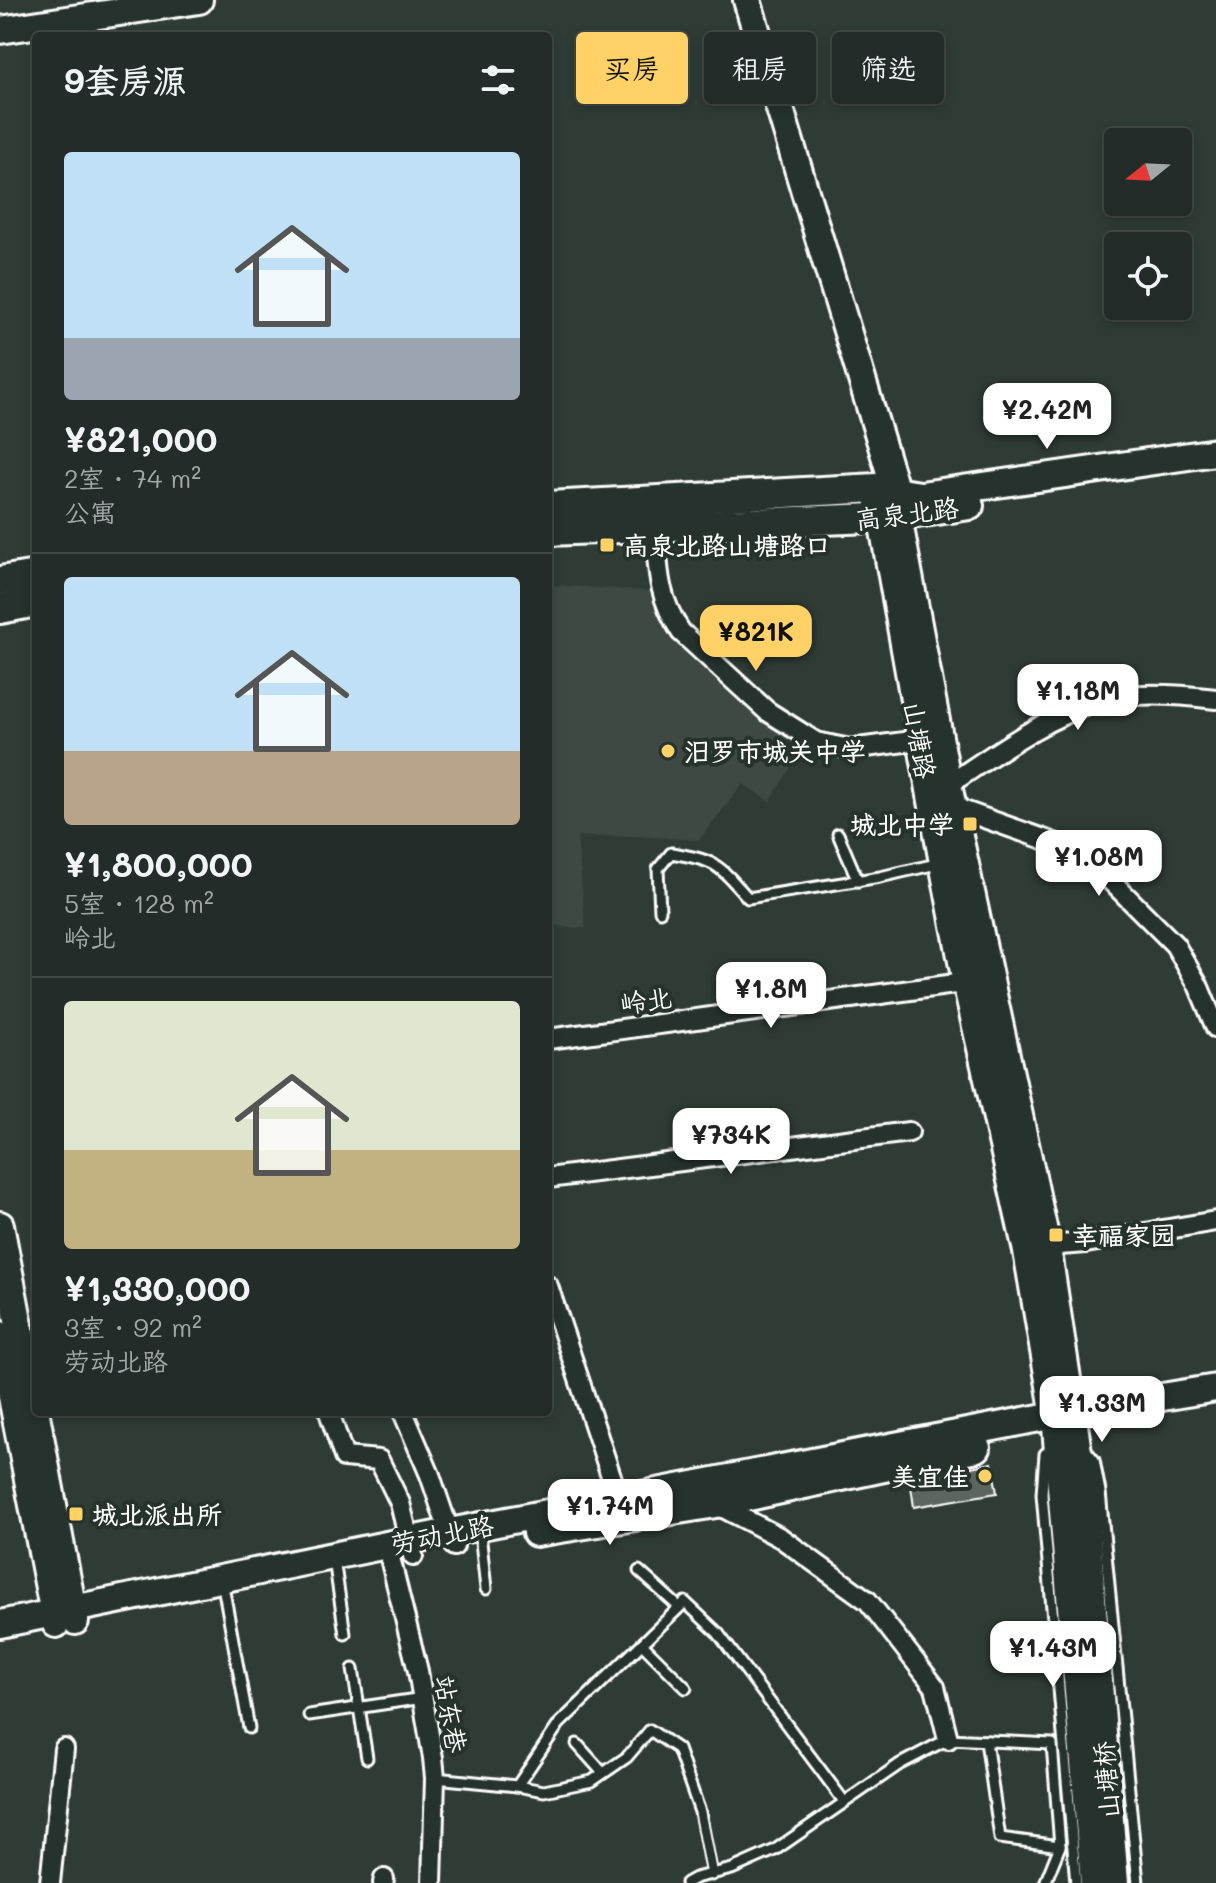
<!DOCTYPE html>
<html lang="zh">
<meta charset="utf-8">
<style>
body{margin:0;font-family:Mali,"LXGW WenKai TC",sans-serif;background:#2b3430;color:#f1f3f6;height:100vh;display:flex;flex-direction:column;font-size:30px;white-space:nowrap}
*{box-sizing:border-box;margin:0}
p{font-size:26px;color:#a3a7a8}
.icon{flex:none;width:44px;height:44px;fill:none;stroke:currentColor;stroke-width:2;stroke-linecap:round;stroke-linejoin:round}
.map{position:relative;flex:1;overflow:hidden}
.drawer{position:absolute;left:32px;top:32px;width:520px;height:1384px;display:flex;flex-direction:column;background:#232c28;border-radius:8px;box-shadow:0 4px 12px #0003,0 0 0 2px #404845}
.drawer>*{flex:none}
.hud{position:absolute;left:576px;top:32px;width:520px;height:72px;display:flex;gap:16px}
.needle{width:52px;rotate:252deg}
.buttons{position:absolute;left:1104px;top:128px;display:grid;gap:16px}
.buttons a{display:grid;place-items:center;width:88px;height:88px;border-radius:8px;background:#232c28;box-shadow:0 4px 12px #0003,0 0 0 2px #404845;font-size:40px}
.price{position:absolute;translate:-50% -68px;padding:0 18px;border-radius:16px;background:#fff;color:#222;font-size:26px;line-height:52px;filter:drop-shadow(0 2px 4px #0008)}
.price::after{content:'';position:absolute;left:50%;top:48px;width:24px;height:18px;margin-left:-12px;background:inherit;clip-path:polygon(0 0,100% 0,50% 100%)}
.price.current{background:#ffd166;color:#111}
ul{padding:0;list-style:none}
li{display:grid;align-content:center;gap:16px;height:424px;padding:0 32px}
li+li{border-top:2px solid #404845}
li span{display:grid;place-items:center;height:248px;border-radius:8px;color:#555}
li>.icon{margin-inline-start:auto}
span .icon{width:144px;height:144px;fill:#fffc;stroke-width:1}
li b{font-size:34px}
h2{display:flex;justify-content:space-between;align-items:center;height:96px;padding:0 32px;font-size:34px}
.chip{padding:0 28px;border-radius:8px;background:#232c28;box-shadow:0 4px 12px #0003,0 0 0 2px #404845;font-size:28px;line-height:72px}
.chip.current{background:#ffd166;color:#111}
.map>svg:first-child{display:block}
</style>
<div class="map">
<svg width="1216" height="1883" viewBox="0 0 1216 1883">
<rect width="100%" height="100%" fill="#2f3b35"/>
<filter id="ink" filterUnits="userSpaceOnUse"><feTurbulence type="fractalNoise" baseFrequency=".0125" numOctaves="2"/><feDisplacementMap in="SourceGraphic" scale="16" xChannelSelector="R" yChannelSelector="G"/><feConvolveMatrix kernelMatrix="1 2 1 2 8 2 1 2 1" color-interpolation-filters="sRGB"/></filter>
<g filter="url(#ink)">
<polygon fill="#3c4842" points="548,585 652,591 667,633 728,688 766,721 779,727 786,735 791,767 770,802 743,784 699,840 635,836 577,837 586,929 548,925"/>
<polygon fill="#5b6661" stroke="#fff" stroke-width="2" points="992,1463 997,1493 914,1507 910,1479"/>
<g fill="none" stroke-linecap="round" stroke-linejoin="round">
<g stroke="#fff" stroke-width="15">
<g id="lane">
<polyline points="838,834 858,881"/>
<path d="M660,911L658,869L671,853C716,860 718,864 748,898L880,877L941,863"/>
<polyline points="1052,1448 1045,1454 1042,1494 1076,1883"/>
<polyline points="1084,1448 1094,1460 1100,1492 1138,1883"/>
<polyline points="481,1542 486,1589"/>
<polyline points="335,1566 345,1634"/>
<polyline points="639,1571 679,1607"/>
<polyline points="224,1591 249,1728"/>
<polyline points="642,1644 686,1688"/>
<polyline points="353,1669 367,1758"/>
<polyline points="309,1715 423,1698"/>
<polyline points="986,1741 1000,1838 1060,1846"/>
<polyline points="577,1744 603,1773"/>
<polyline points="435,1778 517,1786 544,1791 592,1781 627,1757 650,1730 678,1749 700,1812 712,1875"/>
<polyline points="517,1786 559,1724 685,1602 718,1633 843,1800"/>
<polyline points="686,1883 695,1878 732,1869 775,1850 900,1764 948,1739 1052,1744 1060,1846 1045,1883"/>
</g>
</g>
<g stroke="#fff" stroke-width="24">
<g id="street">
<path d="M655,527C658,568 657,596 681,632L767,711L816,742L850,749L920,740"/>
<path d="M948,785C996,753 1043,718 1099,701C1131,691 1183,695 1216,699"/>
<polyline points="953,807 1083,853 1175,945 1198,985 1216,1028"/>
<polyline points="548,1039 977,981"/>
<polyline points="548,1178 909,1132"/>
<polyline points="1047,1246 1086,1243 1216,1221"/>
<polyline points="548,1286 622,1509"/>
<polyline points="329,1412 344,1457 379,1460 400,1503 413,1556"/>
<polyline points="403,1412 430,1475 454,1546"/>
<polyline points="716,1504 781,1538 868,1601 935,1687 948,1739"/>
<polyline points="390,1558 418,1671 433,1758 435,1778 432,1883"/>
<polyline points="50,1883 64,1749"/>
<polyline points="383,1883 384,1879"/>
</g>
</g>
<g stroke="#fff" stroke-width="32">
<g id="secondary">
<polyline points="747,0 896,492 898,517 948,785 1047,1246 1083,1485 1115,1883"/>
<polyline points="0,30 199,0"/>
<polyline points="880,489 921,495 1216,452"/>
<polyline points="878,497 943,863 966,982 1027,1251 1055,1415 1094,1883"/>
<polyline points="898,517 970,506"/>
<polyline points="0,1225 75,1621"/>
<polyline points="0,1335 56,1624"/>
<polyline points="536,1533 716,1504 977,1448"/>
<polyline points="0,1624 450,1532 1055,1415 1216,1388"/>
</g>
</g>
<g stroke="#fff" stroke-width="34">
<g id="primary">
<polyline points="548,506 877,488"/>
<polyline points="548,531 898,517"/>
<polyline points="0,581 36,575"/>
<polyline points="0,609 36,602"/>
</g>
</g>
<use href="#lane" stroke="#26332d" stroke-width="9"/>
<use href="#street" stroke="#26332d" stroke-width="18"/>
<use href="#secondary" stroke="#26332d" stroke-width="26"/>
<use href="#primary" stroke="#26332d" stroke-width="28"/>
</g>
</g>
<g fill="#ffd166" stroke="#26332d" stroke-width="3">
<rect x="599" y="537" width="16" height="16" rx="4"/>
<circle cx="668" cy="751" r="8"/>
<rect x="962" y="816" width="16" height="16" rx="4"/>
<rect x="1048" y="1227" width="16" height="16" rx="4"/>
<circle cx="985" cy="1476" r="8"/>
<rect x="68" y="1506" width="16" height="16" rx="4"/>
</g>
<g text-anchor="middle" dominant-baseline="central" stroke-width="8" stroke-linejoin="round" paint-order="stroke">
<g font-size="26" fill="#fff" stroke="#26332d">
<text transform="translate(907 513) rotate(-7)">高泉北路</text>
<text transform="translate(920 740) rotate(80)">山塘路</text>
<text transform="translate(646 1000) rotate(-8)">岭北</text>
<text transform="translate(442 1534) rotate(-11)">劳动北路</text>
<text transform="translate(451 1714) rotate(80)">站东巷</text>
<text transform="translate(1106 1780) rotate(-95)">山塘桥</text>
</g>
<g font-size="26" font-weight="bold" fill="#fff" stroke="#26332d" text-anchor="start">
<text x="623" y="545">高泉北路山塘路口</text>
<text x="684" y="751">汨罗市城关中学</text>
<text x="954" y="824" text-anchor="end">城北中学</text>
<text x="1072" y="1235">幸福家园</text>
<text x="969" y="1476" text-anchor="end">美宜佳</text>
<text x="92" y="1514">城北派出所</text>
</g>
</g>
</svg>
<div class="buttons">
<a><svg class="needle" viewBox="-14 -14 28 28"><path d="M0-13l5 13h-10z" fill="#e53935"/><path d="M0 13l5-13h-10z" fill="#a3a7a8"/></svg></a>
<a><svg class="icon" aria-label="locate" viewBox="0 0 24 24"><circle cx="12" cy="12" r="6"/><path d="M12 2v4M12 18v4M2 12h4M18 12h4"/></svg></a>
</div>
<b class="price" style="left:1047px;top:451px">¥2.42M</b>
<b class="price current" style="left:756px;top:673px">¥821K</b>
<b class="price" style="left:1078px;top:732px">¥1.18M</b>
<b class="price" style="left:1099px;top:898px">¥1.08M</b>
<b class="price" style="left:771px;top:1030px">¥1.8M</b>
<b class="price" style="left:731px;top:1176px">¥734K</b>
<b class="price" style="left:1102px;top:1444px">¥1.33M</b>
<b class="price" style="left:610px;top:1547px">¥1.74M</b>
<b class="price" style="left:1053px;top:1689px">¥1.43M</b>
<div class="hud">
<a class="chip current">买房</a>
<a class="chip">租房</a>
<a class="chip">筛选</a>
</div>
<section class="drawer">
<h2>9套房源<svg class="icon" aria-label="filters" viewBox="0 0 24 24"><path d="M4 7h16M4 17h16"/><circle cx="9" cy="7" r="2"/><circle cx="15" cy="17" r="2"/></svg></h2>
<ul>
<li><span style="background:linear-gradient(#bfe0f5 75%,#9aa5b1 0)"><svg class="icon" aria-label="home" viewBox="0 0 24 24"><path d="M3 11l9-7 9 7M6 9v11h12V9"/></svg></span><div><b>¥821,000</b><p>2室 · 74 m²</p><p>公寓</p></div></li>
<li><span style="background:linear-gradient(#bfe0f5 70%,#b9a48a 0)"><svg class="icon" aria-label="home" viewBox="0 0 24 24"><path d="M3 11l9-7 9 7M6 9v11h12V9"/></svg></span><div><b>¥1,800,000</b><p>5室 · 128 m²</p><p>岭北</p></div></li>
<li><span style="background:linear-gradient(#dfe7d0 60%,#c2b280 0)"><svg class="icon" aria-label="home" viewBox="0 0 24 24"><path d="M3 11l9-7 9 7M6 9v11h12V9"/></svg></span><div><b>¥1,330,000</b><p>3室 · 92 m²</p><p>劳动北路</p></div></li>
</ul>
</section>
</div>
